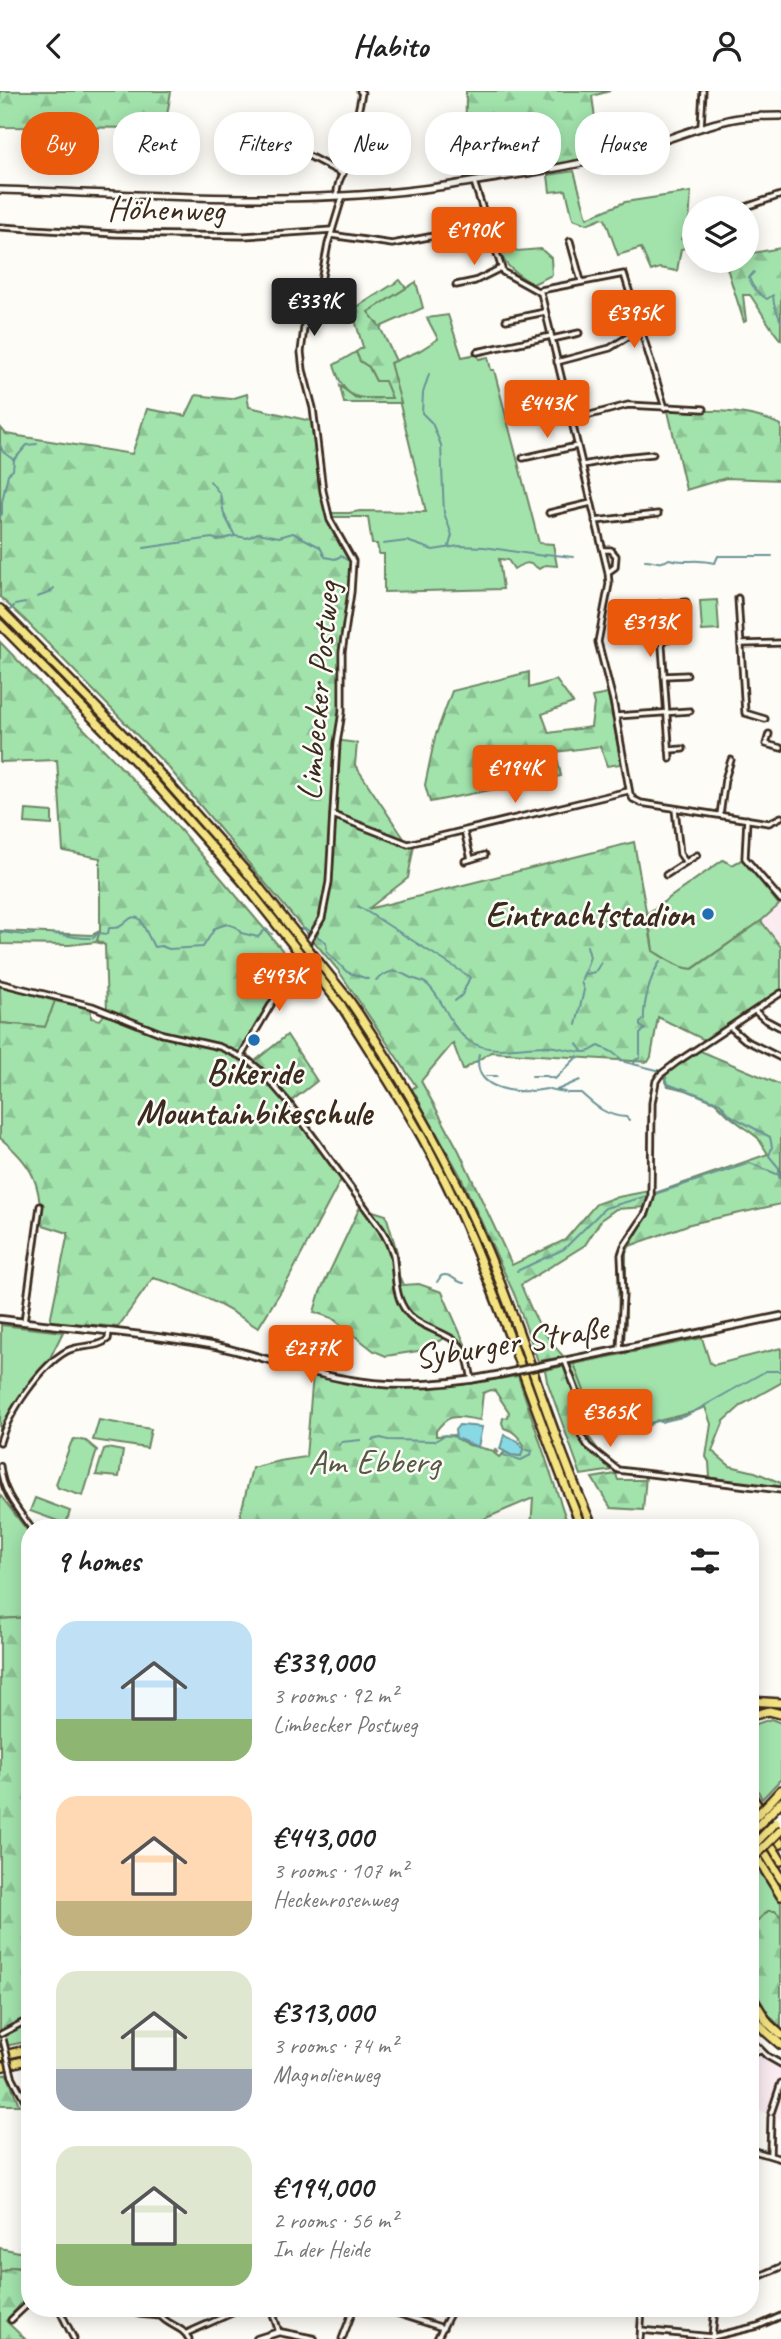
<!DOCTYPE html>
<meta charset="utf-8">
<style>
body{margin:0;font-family:Caveat,sans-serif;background:#f6f6f6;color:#222;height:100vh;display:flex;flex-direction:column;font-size:26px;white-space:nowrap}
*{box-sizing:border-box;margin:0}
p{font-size:23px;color:#767676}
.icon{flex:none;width:38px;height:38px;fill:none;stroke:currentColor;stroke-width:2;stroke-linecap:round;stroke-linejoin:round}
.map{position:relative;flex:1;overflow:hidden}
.drawer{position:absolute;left:21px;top:1428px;width:738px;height:798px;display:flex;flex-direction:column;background:#fff;border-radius:28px;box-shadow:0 4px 18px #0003}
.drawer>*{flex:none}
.hud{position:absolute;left:21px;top:21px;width:740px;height:63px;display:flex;gap:14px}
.controls{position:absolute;left:682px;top:105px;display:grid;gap:14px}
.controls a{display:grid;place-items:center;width:77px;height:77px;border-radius:50%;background:#fff;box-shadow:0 4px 18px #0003;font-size:35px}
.price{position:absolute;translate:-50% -60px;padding:0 16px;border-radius:7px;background:#ea580c;color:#fff;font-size:23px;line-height:46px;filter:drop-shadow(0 2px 4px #0008)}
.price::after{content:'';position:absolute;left:50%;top:42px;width:21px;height:16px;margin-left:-10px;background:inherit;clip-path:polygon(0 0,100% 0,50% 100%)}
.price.on{background:#222;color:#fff}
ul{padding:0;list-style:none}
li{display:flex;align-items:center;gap:21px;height:175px;padding:0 35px}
li span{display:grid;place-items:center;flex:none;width:196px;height:140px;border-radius:21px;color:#555}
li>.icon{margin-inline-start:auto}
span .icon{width:84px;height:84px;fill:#fffc;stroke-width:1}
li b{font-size:30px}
h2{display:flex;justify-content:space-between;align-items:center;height:84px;padding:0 35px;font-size:30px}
.pill{padding:0 24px;border-radius:28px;background:#fff;box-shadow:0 4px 18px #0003;font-size:24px;line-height:63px}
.pill.on{background:#ea580c;color:#fff}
header{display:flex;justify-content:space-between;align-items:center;height:91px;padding:0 35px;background:#fff;font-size:32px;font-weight:700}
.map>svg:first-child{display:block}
</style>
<header><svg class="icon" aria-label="back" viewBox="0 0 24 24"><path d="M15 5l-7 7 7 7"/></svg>Habito<svg class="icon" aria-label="person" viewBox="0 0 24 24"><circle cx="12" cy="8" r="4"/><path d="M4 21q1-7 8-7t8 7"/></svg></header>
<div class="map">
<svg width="781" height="2248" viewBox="0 0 781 2248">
<defs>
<pattern id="forest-firs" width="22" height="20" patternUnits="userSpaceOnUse" patternTransform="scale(1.75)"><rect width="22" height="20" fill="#a2e3ac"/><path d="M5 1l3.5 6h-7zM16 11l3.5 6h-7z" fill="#8cc394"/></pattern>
</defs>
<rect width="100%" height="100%" fill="#fdfcf7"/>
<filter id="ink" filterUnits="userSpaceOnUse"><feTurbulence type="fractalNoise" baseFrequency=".0143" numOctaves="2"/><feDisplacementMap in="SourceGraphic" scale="14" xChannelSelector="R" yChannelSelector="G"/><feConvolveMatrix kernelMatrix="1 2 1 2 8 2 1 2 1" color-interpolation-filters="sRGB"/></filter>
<g filter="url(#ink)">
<g fill="#fbecf2">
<polygon points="779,814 781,816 781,856 761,830"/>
<polygon points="751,1955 763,1966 781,1976 781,2029 751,2016"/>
</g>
<g fill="#a2e3ac" stroke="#6e8665" stroke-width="2">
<polygon points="574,80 587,127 625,111 691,101 689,134 681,148 690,156 681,158 677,180 660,177 651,180 641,157 618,164 605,128 601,127 587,133 573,128 566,99 550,101 548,84"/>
<path d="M502,122L506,123L513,156L517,160L541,158L551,167L552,184L533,193C498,173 502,165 488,130V125Z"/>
<polygon points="416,191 423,217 380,236 368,221"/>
<path d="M448,224L462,266L477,263L479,268L488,266L491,279H494L539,452L553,453L557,475L545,474L539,478C528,470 525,471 514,478L508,469L499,468L503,498L384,501V463H379L377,453H372L368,426H331L330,422H349L360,420L426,421L390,272L419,260L438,248L427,227Z"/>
<path d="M356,261L360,270L369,276L376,290L385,289L393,307C358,307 345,312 334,274Z"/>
<polygon points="717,509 719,539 702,540 700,510"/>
<polygon points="26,719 52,721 52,734 25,732"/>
<path d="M743,768L779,814L761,830L692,878C678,877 666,868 653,860L648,822L723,769L732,774Z"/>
<polygon points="0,840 92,844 100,840 105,854 96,851 69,854 1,853"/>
<polygon points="0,895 55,910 46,936 1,932"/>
<path d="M637,1141L626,1162V1237L619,1242L618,1162C621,1150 627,1146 637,1141Z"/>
<polygon points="1,1234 63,1241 49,1269 18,1309 0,1340"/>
<polygon points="702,1247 710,1272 714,1274 781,1257 781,1292 743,1313 724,1330 712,1360 730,1375 755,1381 781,1392 781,1397 710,1387 709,1371 706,1366 711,1333 705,1316 690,1322 622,1339 616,1329 585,1331 581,1307 584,1300 574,1273"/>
<polygon points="99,1329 151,1338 147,1357 93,1349"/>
<polygon points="74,1348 86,1350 97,1359 83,1405 58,1397 56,1393 71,1352"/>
<polygon points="107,1357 123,1360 119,1386 96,1384 104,1358"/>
<polygon points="0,1404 30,1443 30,1526 0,1528"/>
<polygon points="35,1407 70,1420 66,1433 30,1420"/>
<polygon points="771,1628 781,1632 781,1688 762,1708 751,1686 751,1638 756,1633"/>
<polygon points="756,1771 781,1812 781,1826 775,1820 768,1820 751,1836 751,1776"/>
<polygon points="0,2157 24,2162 18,2177 12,2176 0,2182"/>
</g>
<g fill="url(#forest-firs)" stroke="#6e8665" stroke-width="2" fill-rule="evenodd">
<polygon points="0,0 171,0 165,37 0,36"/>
<polygon points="466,0 610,0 592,5 600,65 465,88"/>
<path d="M781,157V249C774,244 757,213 750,204H743L746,230L744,231L726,174L718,170H747V163Z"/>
<polygon points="400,189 406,197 368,221 380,236 396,270 390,272 401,312 344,312 340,295 356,307 392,307 385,290 376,290 369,276 360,270 356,261 363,256 352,219"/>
<path d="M247,303L249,316L311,330L321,406L329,430L352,471L351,500L339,559V621L335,649L357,652L355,674L409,755L414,754L408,787L368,818L634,751L653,860C666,868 678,877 693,878L761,830L781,856V898L702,952L698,959L781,994V1113L690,1133L630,1155L648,1123L655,1102L768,1063L758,1047L728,1024L715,1011L686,999L668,995L663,984L696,960L700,952L705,949L658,926L651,966L648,971L491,961L463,979L453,952L421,990L459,1060L512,1174L565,1149L596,1113L613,1107L649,1100L646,1116L616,1118L602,1128L585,1154L521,1194C533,1224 542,1243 564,1266L538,1270L515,1205L460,1084L412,998L416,995L338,879L168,676L24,528L0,506V336L6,343L132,363L147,318L186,325L196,304L231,308Z"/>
<path d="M668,320C707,320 745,317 781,334V389L726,387L686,399Z"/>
<path d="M0,551L170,727L279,855L292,873L241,964L248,970H255L287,944L317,990L289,1012L344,1083L289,1187L258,1237C226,1216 191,1196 153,1187L118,1236L50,1230L68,1142L40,1133C42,1093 32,1073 0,1047V926L1,932L45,936L55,910L91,918V927L100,929L107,920L105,854L97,849L100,840V767L63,760L57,669L0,671Z"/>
<polygon points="529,581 529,597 556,589 573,612 542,623 549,642 591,636 594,613 592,606 608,603 621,673 607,675 600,655 556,661 561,685 430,711 425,694 435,646 452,600"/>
<polygon points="360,1116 386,1124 397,1161 399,1185 403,1194 419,1193 442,1201 468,1260 445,1243 443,1248 418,1260 386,1265 374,1260 332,1227 314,1221 320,1201"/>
<polygon points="574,1273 584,1300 581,1307 585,1341 603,1365 599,1368 613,1379 581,1384 547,1290 545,1279"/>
<path d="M313,1283L410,1295L461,1294L518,1285L569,1437H531L533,1407L479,1430L480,1437H237L252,1377L279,1370L306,1366ZM491,1299L495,1300L509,1321L508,1326L503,1327L502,1332L504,1337C514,1340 519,1346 524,1354L521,1365L511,1364L505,1361L499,1366L494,1362L498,1361L496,1358L494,1360L469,1354L456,1347L455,1344L436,1345V1340C450,1320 458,1326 480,1329L483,1302Z"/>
<polygon points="616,1383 618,1389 644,1389 646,1385 643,1419 611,1417 592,1387"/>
<polygon points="30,1526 30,1950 0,1956 0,1528"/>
<polygon points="768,1820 775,1820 781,1826 781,1937 767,1922 751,1895 751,1836"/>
<polygon points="7,1983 19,2014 0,2014 0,1985"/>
<polygon points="12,2176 18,2177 25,2182 22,2212 6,2230 25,2248 0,2248 0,2182"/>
</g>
<g fill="#89d9e4" stroke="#6a9395" stroke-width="2">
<polygon points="459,1334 482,1336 478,1356 456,1347 455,1339"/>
<polygon points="504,1344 518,1350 523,1358 521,1365 511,1364 500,1358"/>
</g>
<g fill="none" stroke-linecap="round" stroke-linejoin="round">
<g stroke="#6a9395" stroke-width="2">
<polyline points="37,0 38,1"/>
<path d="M754,181L749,187C753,198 758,202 767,208L773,204L774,213L781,231"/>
<polyline points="429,283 423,302 422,322 432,332 441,354 444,422 452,444 449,455"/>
<polyline points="0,354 3,361 14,369 13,379 8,383 2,411 2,423 0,425"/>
<polyline points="14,369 27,354 37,353"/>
<polyline points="210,390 220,403 224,423 235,445"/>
<polyline points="383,453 407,450 433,459 459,455 484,456 544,465 546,463 573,466"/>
<polyline points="144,457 212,447 218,449 235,445 247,447 258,442 279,446 293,442 320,456 325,466 335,468 341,465 347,469"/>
<path d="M645,469C655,469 660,475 669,468C679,471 683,470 692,470C699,469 708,471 715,472L718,465H772"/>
<polyline points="37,506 49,502 54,497"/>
<polyline points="8,521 15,514 25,512"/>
<polyline points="358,815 470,886 462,904 455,910"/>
<polyline points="297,838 306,838 326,851 327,861 347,881 368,888"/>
<polyline points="0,841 25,844 34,843"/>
<path d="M52,843C65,843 77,848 90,847"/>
<path d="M93,847L98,842L108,843L109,837C113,837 116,837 119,836C128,832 130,822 140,828L154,856L161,855L169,858L203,856L215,837L227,833L236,836L241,842L258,846L266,838L272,843"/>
<polyline points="586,883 595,881 601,872"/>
<path d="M376,889C389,880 392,877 409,886C415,889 422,889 428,894C444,909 450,937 469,950C493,965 521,954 548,955C560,956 573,961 585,961C591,961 594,957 599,955L612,961L625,971L661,980"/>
<polyline points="576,934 584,899 581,891 590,866 587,855"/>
<polyline points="577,953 582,960"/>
<path d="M479,963C471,1002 521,1003 547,998"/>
<path d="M634,973L635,969L640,967V943L645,938L640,935V932L644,928C643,914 651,882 660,871"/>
<polyline points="665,983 668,993 678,997"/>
<polyline points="486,985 497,985"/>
<polyline points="532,985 546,985 555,988 578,965"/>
<polyline points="682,997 720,1012 730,1024 770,1046 772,1056 769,1065 779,1077 779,1086 781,1089"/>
<polyline points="549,998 565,1001"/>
<polyline points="557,999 580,989"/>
<path d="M567,1002H581C595,1015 606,1025 626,1026L629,1029"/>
<polyline points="655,1103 750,1072 779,1084"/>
<polyline points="517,1180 564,1158 605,1117 647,1105"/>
<path d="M437,1191L441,1185C450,1181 455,1191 464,1192"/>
<polyline points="621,1338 650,1334 657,1329 661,1331 686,1325 766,1280 781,1280"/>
<polyline points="372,1349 381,1347 388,1349 435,1350 445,1344 455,1346"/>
<polyline points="339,1354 342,1351 361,1349"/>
<polyline points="503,1364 521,1369 531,1364 532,1360 526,1359"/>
</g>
<g stroke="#3b2a1e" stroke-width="9">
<g id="minor">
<polyline points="701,36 703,0"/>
<polyline points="231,37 269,44 343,83"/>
<polyline points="474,91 503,181 541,202 608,481 609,493 598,551 613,609 630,703 633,708 641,712 769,732 781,726"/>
<path d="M337,105C336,90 345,81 349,68C354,46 357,24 362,2L360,0"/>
<polyline points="743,117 781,104"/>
<polyline points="0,136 116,143 244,145 332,139"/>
<polyline points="331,144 392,153 439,144 457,145"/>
<polyline points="570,150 581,190"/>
<polyline points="456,194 475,190 501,177"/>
<polyline points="541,199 624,183 665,317"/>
<polyline points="506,229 545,221"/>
<polyline points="552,248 579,242"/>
<polyline points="477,261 551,245"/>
<polyline points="557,271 610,257 629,245 641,241"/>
<polyline points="526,304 563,295"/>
<polyline points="571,329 628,314 704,318"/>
<polyline points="523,367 577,355"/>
<polyline points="583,374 624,366 653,363"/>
<polyline points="549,422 591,412"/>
<polyline points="595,430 658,423"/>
<polyline points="603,459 611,459 616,465 615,476 608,481"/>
<polyline points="738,507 745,622 765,628"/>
<polyline points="661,548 685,547"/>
<polyline points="741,553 781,552"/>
<polyline points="664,585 687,584"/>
<polyline points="616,625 690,620"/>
<polyline points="769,643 766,653 781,657"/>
<polyline points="669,659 683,658"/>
<polyline points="670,668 659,513 686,511"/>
<polyline points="675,718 680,763 685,770"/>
<polyline points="333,724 408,753 628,700"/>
<polyline points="720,724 725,688 731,669"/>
<polyline points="747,728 745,767 781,809"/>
<polyline points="464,740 471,768"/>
<polyline points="465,770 485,764"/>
<polyline points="666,784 697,764"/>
<path d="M0,892L92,915L163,943L220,956L248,969L261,980L288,1011L381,1138C386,1146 390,1154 393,1163C396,1180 394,1202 404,1217C417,1240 453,1238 465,1262C469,1270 470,1280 472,1289"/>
<polyline points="755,920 764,928 781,937"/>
<polyline points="730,936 745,949 781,967"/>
<polyline points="241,965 322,827 329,791 337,652 342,621 342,561 351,501 353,470 330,429 323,400 313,317 303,279 301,261 304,237 318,206 328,153 342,107"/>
<polyline points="24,1231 40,1115"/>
<polyline points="620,1258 623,1204 621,1164 624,1155 646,1122 651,1107 652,1012 656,990 660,984 677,971 781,902"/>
<polyline points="565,1270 576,1299 579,1336 582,1346 588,1355 618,1379 781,1399"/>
<path d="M0,1351C8,1323 41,1274 67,1260C80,1253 97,1258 108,1248L109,1241"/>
<path d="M0,1375C3,1402 16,1416 31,1437"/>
<polyline points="1,1943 24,1931"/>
<polyline points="751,1949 767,1965 781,1973"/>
<polyline points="751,1963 760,1960"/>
<polyline points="12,1985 30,2019"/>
<polyline points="771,2022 781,1992"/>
<polyline points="751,2059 781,2068"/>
<polyline points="770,2064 771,2026"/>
<polyline points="751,2189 781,2176"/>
<polyline points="62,2217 62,2224 74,2248"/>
<polyline points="131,2217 139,2223 160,2225"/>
<path d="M156,2217C164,2236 182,2233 189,2248"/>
<polyline points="217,2217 224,2225"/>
<polyline points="271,2217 279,2241"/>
<polyline points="381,2217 443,2237"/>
<polyline points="11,2229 30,2211"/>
<polyline points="641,2239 712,2246 758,2235 781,2225"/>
<polyline points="187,2242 232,2222 232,2218"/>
<polyline points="712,2247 715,2217"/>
<polyline points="342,2248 354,2217"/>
<polyline points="437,2248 453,2217"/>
<polyline points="640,2248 642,2217"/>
</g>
</g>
<g stroke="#3b2a1e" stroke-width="10">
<g id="tertiary">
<path d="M0,1228C70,1237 141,1242 211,1254C256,1263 299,1280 344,1288C395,1298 447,1294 497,1284"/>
<polyline points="549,1273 781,1225"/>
<polyline points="257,2248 279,2241 314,2248"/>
</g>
</g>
<g stroke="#3b2a1e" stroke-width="10">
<path id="secondary" d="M0,99C148,103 297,117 445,95C502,86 561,78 617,64C656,54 694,36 733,28C749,25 765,25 781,25"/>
</g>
<g stroke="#3b2a1e" stroke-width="12">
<g id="motorway">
<polyline points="0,518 145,666 250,785"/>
<polyline points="0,533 136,671 243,791"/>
<path d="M349,909C403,988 450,1071 487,1159C526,1251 552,1346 593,1437"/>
<path d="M341,914C382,979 424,1043 456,1113C504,1219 538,1330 582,1437"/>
<polyline points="751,1610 781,1612"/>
<polyline points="751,1625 769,1620 781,1623"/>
<polyline points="751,1704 781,1753"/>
<polyline points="766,1715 781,1699"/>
<polyline points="751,1721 781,1770"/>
<polyline points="770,1722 781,1711"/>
<polyline points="751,1739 781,1788"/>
<polyline points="753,1760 781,1805"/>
<polyline points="751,1904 768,1932 781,1944"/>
<polyline points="751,1923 766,1941 781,1954"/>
<polyline points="0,1965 30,1958"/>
<polyline points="0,1976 30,1968"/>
</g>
</g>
<use href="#minor" stroke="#fdfcf7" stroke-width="3.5"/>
<use href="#tertiary" stroke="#fdfcf7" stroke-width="4.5"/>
<use href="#secondary" stroke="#fdfcf7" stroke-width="5"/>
<use href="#motorway" stroke="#f4e382" stroke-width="7"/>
<g stroke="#3b2a1e" stroke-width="9" stroke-linecap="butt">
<polyline id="minor-bridge" points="3,1948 12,1985"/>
</g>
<g stroke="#3b2a1e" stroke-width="10" stroke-linecap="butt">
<polyline id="tertiary-bridge" points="497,1284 549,1273"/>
</g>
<g stroke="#3b2a1e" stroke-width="12" stroke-linecap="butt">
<g id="motorway-bridge">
<polyline points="250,785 349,909"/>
<polyline points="243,791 341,914"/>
<polyline points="751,1730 766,1715"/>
<polyline points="751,1742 770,1722"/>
<polyline points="751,1757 776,1731"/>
<polyline points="753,1767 781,1739"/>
</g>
</g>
<use href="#minor-bridge" stroke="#fdfcf7" stroke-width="3.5"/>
<use href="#tertiary-bridge" stroke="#fdfcf7" stroke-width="4.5"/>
<use href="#motorway-bridge" stroke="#f4e382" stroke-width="7"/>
</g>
</g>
<g fill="#1f6fb2" stroke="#fdfcf7" stroke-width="2.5">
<circle cx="708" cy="823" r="7"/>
<circle cx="254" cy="949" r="7"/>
</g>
<g text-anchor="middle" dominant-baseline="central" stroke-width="5" stroke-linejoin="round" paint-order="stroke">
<g font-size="35" fill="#3b2a1e" stroke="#fdfcf7">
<text transform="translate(166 118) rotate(1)">Höhenweg</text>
<text transform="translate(318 600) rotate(-85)">Limbecker Postweg</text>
<text transform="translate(511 1251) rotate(-9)">Syburger Straße</text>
</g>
<g font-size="35" font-weight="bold" fill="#3b2a1e" stroke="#fdfcf7" text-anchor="end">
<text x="694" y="823">Eintrachtstadion</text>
<text x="254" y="981" text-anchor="middle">Bikeride<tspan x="254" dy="40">Mountainbikeschule</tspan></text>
</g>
<g font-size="35" fill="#555842" stroke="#fdfcf7">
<text x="374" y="1370">Am Ebberg</text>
</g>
</g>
</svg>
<div class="controls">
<a><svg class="icon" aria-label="layers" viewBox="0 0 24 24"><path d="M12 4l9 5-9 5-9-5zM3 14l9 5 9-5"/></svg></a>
</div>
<b class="price" style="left:474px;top:176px">€190K</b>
<b class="price on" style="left:314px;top:247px">€339K</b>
<b class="price" style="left:634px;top:259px">€395K</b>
<b class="price" style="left:547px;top:349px">€443K</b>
<b class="price" style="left:650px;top:568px">€313K</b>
<b class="price" style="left:515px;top:714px">€194K</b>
<b class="price" style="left:279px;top:922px">€493K</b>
<b class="price" style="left:311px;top:1294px">€277K</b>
<b class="price" style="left:610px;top:1358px">€365K</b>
<div class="hud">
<a class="pill on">Buy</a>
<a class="pill">Rent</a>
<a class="pill">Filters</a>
<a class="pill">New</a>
<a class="pill">Apartment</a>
<a class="pill">House</a>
</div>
<section class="drawer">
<h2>9 homes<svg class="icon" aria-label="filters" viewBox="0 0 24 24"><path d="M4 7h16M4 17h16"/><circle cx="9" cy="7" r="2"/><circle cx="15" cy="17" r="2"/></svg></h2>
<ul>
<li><span style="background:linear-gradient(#bfe0f5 70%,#8fb573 0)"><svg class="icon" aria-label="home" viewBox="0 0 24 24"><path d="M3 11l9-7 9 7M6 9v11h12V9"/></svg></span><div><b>€339,000</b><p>3 rooms · 92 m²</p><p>Limbecker Postweg</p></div></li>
<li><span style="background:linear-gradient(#ffd9b3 75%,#c2b280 0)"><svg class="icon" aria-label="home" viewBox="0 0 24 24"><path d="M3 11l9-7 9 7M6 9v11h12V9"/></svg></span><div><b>€443,000</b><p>3 rooms · 107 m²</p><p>Heckenrosenweg</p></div></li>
<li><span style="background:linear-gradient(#dfe7d0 70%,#9aa5b1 0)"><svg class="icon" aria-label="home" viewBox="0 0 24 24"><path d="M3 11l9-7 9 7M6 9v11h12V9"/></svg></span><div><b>€313,000</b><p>3 rooms · 74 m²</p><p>Magnolienweg</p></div></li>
<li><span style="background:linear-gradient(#dfe7d0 70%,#8fb573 0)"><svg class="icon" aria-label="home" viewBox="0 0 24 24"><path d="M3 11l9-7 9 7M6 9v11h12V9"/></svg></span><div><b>€194,000</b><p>2 rooms · 56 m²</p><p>In der Heide</p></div></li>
</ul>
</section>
</div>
